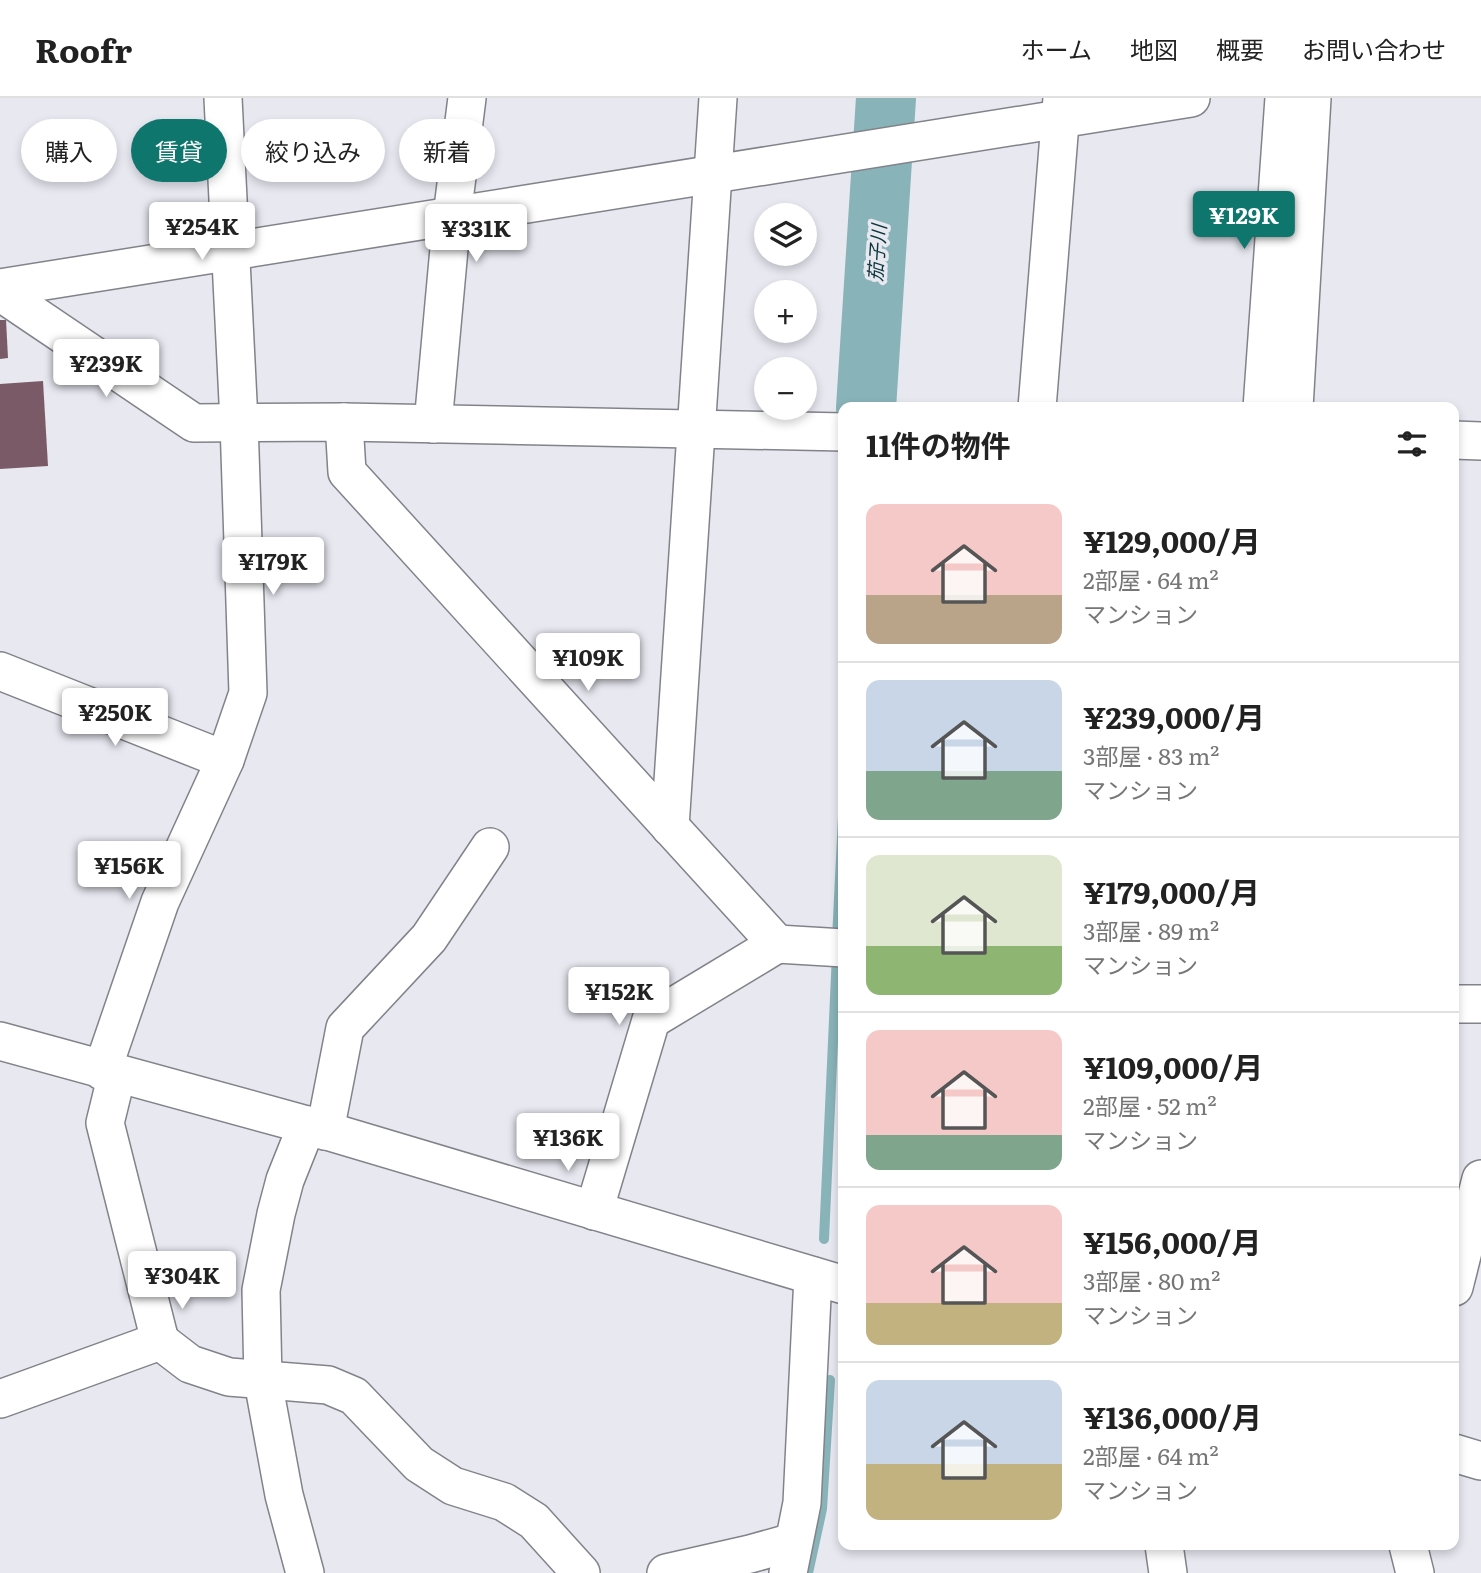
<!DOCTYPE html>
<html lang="ja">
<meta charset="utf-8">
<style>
body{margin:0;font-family:Literata,"Noto Sans JP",serif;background:#f6f6f6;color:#222;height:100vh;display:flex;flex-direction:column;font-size:26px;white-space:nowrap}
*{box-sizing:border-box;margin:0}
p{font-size:23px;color:#767676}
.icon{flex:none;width:38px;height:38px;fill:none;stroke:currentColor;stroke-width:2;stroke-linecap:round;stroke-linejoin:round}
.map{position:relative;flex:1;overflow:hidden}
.side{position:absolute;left:838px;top:304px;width:621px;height:1148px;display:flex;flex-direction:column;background:#fff;border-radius:14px;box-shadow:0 4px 10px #0003}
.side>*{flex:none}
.guide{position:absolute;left:21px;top:21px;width:665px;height:63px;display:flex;gap:14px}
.controls{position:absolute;left:754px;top:105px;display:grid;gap:14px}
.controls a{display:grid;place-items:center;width:63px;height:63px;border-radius:50%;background:#fff;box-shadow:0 4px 10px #0003;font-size:35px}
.price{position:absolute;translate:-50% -60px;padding:0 16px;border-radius:7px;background:#fff;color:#222;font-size:23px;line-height:46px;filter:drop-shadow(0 2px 4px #0008)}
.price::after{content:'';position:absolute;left:50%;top:42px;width:21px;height:16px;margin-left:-10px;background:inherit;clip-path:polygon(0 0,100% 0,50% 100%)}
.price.active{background:#0f766e;color:#fff}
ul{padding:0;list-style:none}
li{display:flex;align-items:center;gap:21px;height:175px;padding:0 28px}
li+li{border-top:2px solid #e0e0e0}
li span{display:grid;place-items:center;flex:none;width:196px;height:140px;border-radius:14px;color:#555}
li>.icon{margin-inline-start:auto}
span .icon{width:84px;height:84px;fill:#fffc;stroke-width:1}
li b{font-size:30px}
h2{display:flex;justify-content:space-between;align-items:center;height:84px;padding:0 28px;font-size:30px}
.chip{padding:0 24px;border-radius:32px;background:#fff;box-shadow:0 4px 10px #0003;font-size:24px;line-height:63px}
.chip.active{background:#0f766e;color:#fff}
header{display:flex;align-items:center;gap:42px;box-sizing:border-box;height:98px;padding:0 35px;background:#fff;border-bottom:2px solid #e0e0e0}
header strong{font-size:33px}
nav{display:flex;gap:38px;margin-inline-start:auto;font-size:24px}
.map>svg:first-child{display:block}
</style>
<header>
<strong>Roofr</strong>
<nav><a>ホーム</a><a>地図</a><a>概要</a><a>お問い合わせ</a></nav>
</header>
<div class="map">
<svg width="1481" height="1475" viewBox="0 0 1481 1475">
<rect width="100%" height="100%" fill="#e7e8f0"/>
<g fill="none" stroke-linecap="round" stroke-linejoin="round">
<g stroke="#88b3b8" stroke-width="10">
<polyline points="837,841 844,698"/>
<polyline points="824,1141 837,856"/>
<polyline points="808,1475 822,1411 830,1282"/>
</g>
<polyline stroke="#88b3b8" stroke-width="60" points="866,310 886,0"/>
</g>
<g fill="#7a5a66">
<polygon points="0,222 6,222 8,260 0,261"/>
<polygon points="43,283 48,368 0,371 0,286"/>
</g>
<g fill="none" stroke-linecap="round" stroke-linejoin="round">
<g stroke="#82838a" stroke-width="40">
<g id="minor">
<polyline points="0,190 1191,0"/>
<polyline points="0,194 194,325 344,324 844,334"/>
<polyline points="1037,310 1062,0"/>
<polyline points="1262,310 1284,0"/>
<polyline points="1294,310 1312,0"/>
<polyline points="344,324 347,374 777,846 844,850"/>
<polyline points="433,326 452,118 467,0"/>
<polyline points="1454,342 1481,343"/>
<polyline points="0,573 225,662"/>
<polyline points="670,729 718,0"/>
<polyline points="1454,906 1481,906"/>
<polyline points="0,943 307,1027 844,1187"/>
<polyline points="102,973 160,804 225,662 248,595 239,324 223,0"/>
<polyline points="325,1033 345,930 429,840 490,749"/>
<polyline points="594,1113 651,922 777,846"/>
<polyline points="1454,1189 1481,1081"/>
<polyline points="160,1243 190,1266 229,1279 328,1287 354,1298 419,1366 453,1388 504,1404 534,1423 581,1475"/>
<polyline points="0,1301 160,1243 105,1025 117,976"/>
<polyline points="1454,1355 1481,1363"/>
<polyline points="1164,1447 1168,1475"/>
<polyline points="1408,1447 1415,1475"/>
<polyline points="305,1475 284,1397 263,1283 261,1192 276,1116 285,1082 307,1027"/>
<polyline points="666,1475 750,1456 793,1444"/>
<polyline points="788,1475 802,1405 813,1178"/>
</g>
</g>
<use href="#minor" stroke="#fff" stroke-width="37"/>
</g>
<g text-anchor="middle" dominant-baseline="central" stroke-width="7" stroke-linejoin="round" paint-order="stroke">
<g font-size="19" font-style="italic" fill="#0a353a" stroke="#e7e8f0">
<text transform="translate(876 155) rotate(-86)">茄子川</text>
</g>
</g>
</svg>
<div class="controls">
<a><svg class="icon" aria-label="layers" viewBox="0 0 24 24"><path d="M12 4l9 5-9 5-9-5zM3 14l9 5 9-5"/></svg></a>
<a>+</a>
<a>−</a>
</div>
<b class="price active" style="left:1244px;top:153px">¥129K</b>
<b class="price" style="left:202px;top:164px">¥254K</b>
<b class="price" style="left:476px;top:166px">¥331K</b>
<b class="price" style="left:106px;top:301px">¥239K</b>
<b class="price" style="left:273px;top:499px">¥179K</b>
<b class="price" style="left:588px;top:595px">¥109K</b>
<b class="price" style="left:115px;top:650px">¥250K</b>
<b class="price" style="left:129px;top:803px">¥156K</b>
<b class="price" style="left:619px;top:929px">¥152K</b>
<b class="price" style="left:568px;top:1075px">¥136K</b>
<b class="price" style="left:182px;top:1213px">¥304K</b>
<div class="guide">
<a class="chip">購入</a>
<a class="chip active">賃貸</a>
<a class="chip">絞り込み</a>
<a class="chip">新着</a>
</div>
<section class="side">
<h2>11件の物件<svg class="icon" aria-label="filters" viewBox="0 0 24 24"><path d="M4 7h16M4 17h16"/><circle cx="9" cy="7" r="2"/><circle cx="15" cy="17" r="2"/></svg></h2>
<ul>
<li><span style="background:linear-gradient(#f6c9c9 65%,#b9a48a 0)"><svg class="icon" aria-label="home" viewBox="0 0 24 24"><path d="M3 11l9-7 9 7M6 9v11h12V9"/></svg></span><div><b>¥129,000/月</b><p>2部屋 · 64 m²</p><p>マンション</p></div></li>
<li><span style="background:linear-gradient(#c9d6e8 65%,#7fa58c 0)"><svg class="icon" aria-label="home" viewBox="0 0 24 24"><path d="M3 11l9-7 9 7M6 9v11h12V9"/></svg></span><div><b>¥239,000/月</b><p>3部屋 · 83 m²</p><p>マンション</p></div></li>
<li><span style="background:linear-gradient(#dfe7d0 65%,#8fb573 0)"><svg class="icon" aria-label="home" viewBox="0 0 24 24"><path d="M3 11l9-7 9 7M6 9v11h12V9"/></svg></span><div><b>¥179,000/月</b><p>3部屋 · 89 m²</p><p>マンション</p></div></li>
<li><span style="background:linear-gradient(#f6c9c9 75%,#7fa58c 0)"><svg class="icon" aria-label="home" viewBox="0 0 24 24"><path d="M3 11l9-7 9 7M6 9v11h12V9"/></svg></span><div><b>¥109,000/月</b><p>2部屋 · 52 m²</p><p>マンション</p></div></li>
<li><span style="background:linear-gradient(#f6c9c9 70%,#c2b280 0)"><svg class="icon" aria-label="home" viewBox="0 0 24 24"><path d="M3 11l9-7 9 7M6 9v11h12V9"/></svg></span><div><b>¥156,000/月</b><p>3部屋 · 80 m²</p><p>マンション</p></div></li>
<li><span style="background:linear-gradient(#c9d6e8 60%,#c2b280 0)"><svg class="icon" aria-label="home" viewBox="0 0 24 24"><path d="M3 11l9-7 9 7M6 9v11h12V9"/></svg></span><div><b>¥136,000/月</b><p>2部屋 · 64 m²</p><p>マンション</p></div></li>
</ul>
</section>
</div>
